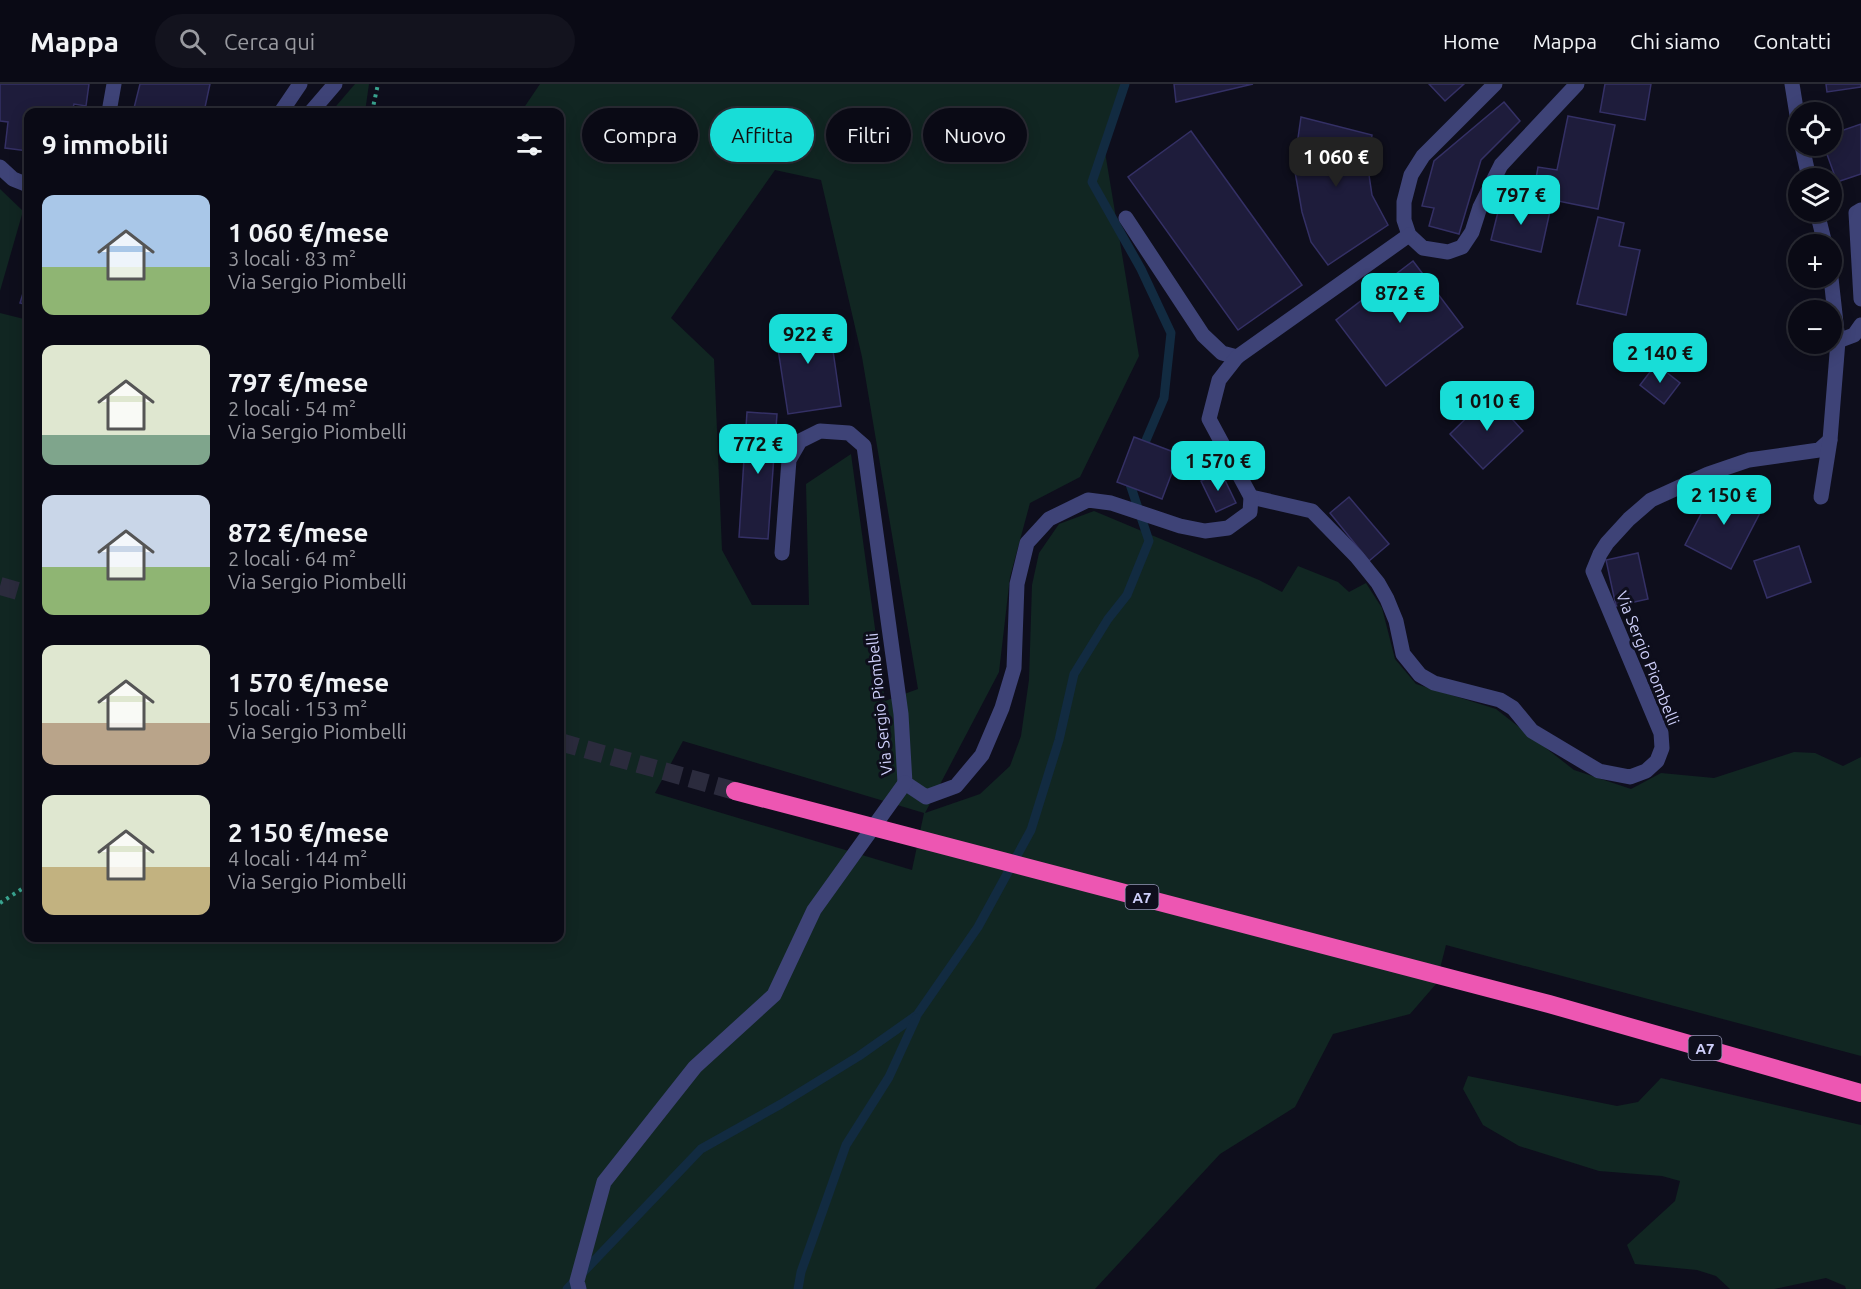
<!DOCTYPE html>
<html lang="it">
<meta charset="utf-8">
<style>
body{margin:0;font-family:Ubuntu,sans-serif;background:#13131e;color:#f1f3f6;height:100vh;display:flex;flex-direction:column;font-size:22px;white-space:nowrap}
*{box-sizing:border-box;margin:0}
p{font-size:20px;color:#999aa0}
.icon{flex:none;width:33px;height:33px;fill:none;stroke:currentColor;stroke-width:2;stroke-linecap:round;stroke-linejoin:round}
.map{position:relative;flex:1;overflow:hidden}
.side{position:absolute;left:24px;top:24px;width:540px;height:834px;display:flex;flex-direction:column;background:#0a0a15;border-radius:12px;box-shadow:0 3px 15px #0003,0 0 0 2px #2a2b34}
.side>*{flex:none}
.banner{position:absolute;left:582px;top:24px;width:570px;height:54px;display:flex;gap:12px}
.controls{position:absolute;left:1788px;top:18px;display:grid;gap:12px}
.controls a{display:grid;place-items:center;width:54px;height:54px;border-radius:50%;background:#0a0a15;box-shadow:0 3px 15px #0003,0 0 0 2px #2a2b34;font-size:30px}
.price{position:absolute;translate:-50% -51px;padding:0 14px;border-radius:12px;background:#18ddd7;color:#111;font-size:20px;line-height:39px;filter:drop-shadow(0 2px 3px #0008)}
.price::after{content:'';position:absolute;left:50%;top:36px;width:18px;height:14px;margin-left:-9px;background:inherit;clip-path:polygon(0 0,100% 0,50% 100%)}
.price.active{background:#222;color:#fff}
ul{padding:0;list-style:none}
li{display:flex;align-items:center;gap:18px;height:150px;padding:0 18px}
li span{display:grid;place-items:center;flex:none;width:168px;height:120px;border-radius:12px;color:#555}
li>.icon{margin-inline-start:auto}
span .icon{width:72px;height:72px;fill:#fffc;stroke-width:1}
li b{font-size:26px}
h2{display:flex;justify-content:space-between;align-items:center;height:72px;padding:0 18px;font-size:26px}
.tag{padding:0 21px;border-radius:27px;background:#0a0a15;box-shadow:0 3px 15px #0003,0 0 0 2px #2a2b34;font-size:21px;line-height:54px}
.tag.active{background:#18ddd7;color:#111}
header{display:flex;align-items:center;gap:36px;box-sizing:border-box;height:84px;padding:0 30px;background:#0a0a15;border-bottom:2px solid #2a2b34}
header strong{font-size:28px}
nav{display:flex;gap:33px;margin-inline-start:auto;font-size:21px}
.search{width:420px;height:54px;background:#13131e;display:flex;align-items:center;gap:15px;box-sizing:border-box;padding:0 21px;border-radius:33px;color:#999aa0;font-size:22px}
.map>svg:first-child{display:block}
</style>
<header>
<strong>Mappa</strong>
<div class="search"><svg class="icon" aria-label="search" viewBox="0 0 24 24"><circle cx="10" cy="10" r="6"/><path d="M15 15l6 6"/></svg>Cerca qui</div>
<nav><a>Home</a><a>Mappa</a><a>Chi siamo</a><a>Contatti</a></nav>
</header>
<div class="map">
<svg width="1861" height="1205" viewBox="0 0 1861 1205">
<rect width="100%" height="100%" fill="#0e0e1c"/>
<g fill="#112622" fill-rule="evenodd">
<polygon points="355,0 369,0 365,28 331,28"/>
<path d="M540,0H1121L1105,68L1139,272L1080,393L1030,419L1010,493L999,588L925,729L980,710L1010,682L1021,652L1029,596L1032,501L1039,469L1059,440L1094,427L1259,496L1282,508L1298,482L1338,498L1349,508L1366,499L1382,524L1395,575L1416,600L1496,625L1574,686L1631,705L1661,689L1714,694L1794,668L1815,669L1843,682L1861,673V972L1446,861L1436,900L1410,930L1333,950L1295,1023L1220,1070L1095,1205H0V229L28,236V854H560V28H521ZM775,86L821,96L862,273L918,605L885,617L851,370L806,400L809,521H752L722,466L714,275L671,234ZM683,657L924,729L912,786L655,709Z"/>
<polygon points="0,105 23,127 0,207"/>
<polygon points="1468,992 1617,1022 1638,1018 1661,994 1861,1041 1861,1205 1846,1205 1845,1202 1826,1194 1774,1205 1730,1205 1716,1192 1697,1186 1635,1180 1627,1161 1675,1117 1680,1097 1662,1092 1599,1087 1519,1062 1483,1041 1463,1005"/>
</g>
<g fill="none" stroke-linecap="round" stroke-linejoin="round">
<g stroke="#122b41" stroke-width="9">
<polyline points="1125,0 1092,98 1141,185 1171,249 1164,314 1141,368"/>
<polyline points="567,1205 701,1065 781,1020 859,972 917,931 978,843 1031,746 1059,656 1074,590 1108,535 1127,511 1149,457 1129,397 1130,394"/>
<polyline points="798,1205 801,1188 846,1061 889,993 916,934"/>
</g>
</g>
<g fill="#1e1c3b" stroke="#343065" stroke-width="1.5">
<polygon points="0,0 89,0 86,22 74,20 72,28 28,28 28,67 5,64 8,38 0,37"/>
<polygon points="140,0 210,0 204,28 133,28"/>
<polygon points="1174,0 1253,0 1176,18"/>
<polygon points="1429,0 1464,0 1445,17"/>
<polygon points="1605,0 1651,0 1645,36 1600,28"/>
<polygon points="1826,0 1861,0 1861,3 1827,8"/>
<polygon points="1504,18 1520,37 1481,76 1459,150 1429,142 1434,124 1422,122 1434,77"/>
<polygon points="1568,32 1615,41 1598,125 1533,112 1538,83 1557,86"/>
<polygon points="1301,33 1372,51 1368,84 1372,111 1388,141 1328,181 1311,158 1302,128 1294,82"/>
<polygon points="1861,40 1861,90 1837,98 1824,62 1832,62 1832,50"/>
<polygon points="1191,47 1302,201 1238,246 1128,93"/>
<polygon points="1501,116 1550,127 1541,168 1491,156"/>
<polygon points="1598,133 1624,139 1619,162 1640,166 1626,231 1577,220"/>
<polygon points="1413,177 1463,243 1386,302 1336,236"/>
<polygon points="28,193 28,221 20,219"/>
<polygon points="828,232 841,322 788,330 774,239"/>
<polygon points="1656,280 1680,299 1664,320 1640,301"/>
<polygon points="1490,311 1523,347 1483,385 1450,350"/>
<polygon points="747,328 777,330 768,455 739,453"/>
<polygon points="1134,353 1179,370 1162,415 1117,398"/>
<polygon points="1221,388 1236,419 1216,428 1201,397"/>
<polygon points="1717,399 1763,423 1731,485 1685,461"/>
<polygon points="1349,413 1389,460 1369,477 1330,429"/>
<polygon points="1799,462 1811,498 1767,514 1754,477"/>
<polygon points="1638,469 1648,515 1616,522 1606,476"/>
</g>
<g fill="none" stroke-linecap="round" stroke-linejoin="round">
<g stroke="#2b2b3d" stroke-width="18" stroke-dasharray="18 9" stroke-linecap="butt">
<polyline points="0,502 28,510"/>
<polyline points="560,658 735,707"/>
</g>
<g stroke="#39a38f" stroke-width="4" stroke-dasharray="3 4.5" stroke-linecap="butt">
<polyline points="372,28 378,0"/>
<polyline points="0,819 28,801"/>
</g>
<g stroke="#3e4377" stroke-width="15">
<polyline points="1495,0 1423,72 1411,91 1404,118 1404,136 1409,151 1423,164 1448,168 1462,163 1472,148 1480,123 1501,81 1577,0"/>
<polyline points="1792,0 1798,37"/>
<polyline points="109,28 114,0"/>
<polyline points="281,28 300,0"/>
<polyline points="311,28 335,0"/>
<polyline points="1802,62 1809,94"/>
<polyline points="0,83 13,95 28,101"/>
<polyline points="1861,126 1856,129 1861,215"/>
<polyline points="1817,128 1825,160"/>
<polyline points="1126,134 1203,251 1222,269 1237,273"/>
<polyline points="1838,257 1854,251 1861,241"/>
<polyline points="1251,413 1312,427 1357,473 1378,499 1387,515 1396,537 1403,570 1420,591 1434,599 1500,616 1513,624 1532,647 1599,687 1630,693 1646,687 1657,677 1662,664 1661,649 1593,487 1600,470 1607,459 1629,435 1651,416 1708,390 1749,376 1819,366 1830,356"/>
<polyline points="1821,413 1830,356 1838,257 1831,194"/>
<polyline points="782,469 789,376 800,357 820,347 849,349 864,362 901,630 905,699 926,713 956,702 982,671 1002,624 1014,584 1017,500 1027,459 1049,435 1088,416 1111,419 1180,442 1205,447 1228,444 1250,428 1251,413 1209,335 1219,296 1237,273 1409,151"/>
<polyline points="579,1205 577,1197 604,1098 695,983 774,911 814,826 905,699"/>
</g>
<polyline stroke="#ed56b2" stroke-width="18" points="735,707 1549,920 1861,1009"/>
</g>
<g text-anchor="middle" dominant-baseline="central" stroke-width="6" stroke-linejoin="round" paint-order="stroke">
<g fill="#0e0e1c" stroke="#9495b7" stroke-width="1.5">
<rect x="1125.5" y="801" width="33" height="24" rx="4.5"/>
<rect x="1688.5" y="952" width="33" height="24" rx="4.5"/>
</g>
<g font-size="15" font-weight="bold" fill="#cecffa">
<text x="1142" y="813">A7</text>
<text x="1705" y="964">A7</text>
</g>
<g font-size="16" fill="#cecffa" stroke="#0e0e1c">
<text transform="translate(1648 574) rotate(68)">Via Sergio Piombelli</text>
<text transform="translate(879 620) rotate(-96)">Via Sergio Piombelli</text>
</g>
</g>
</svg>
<div class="controls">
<a><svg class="icon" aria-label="locate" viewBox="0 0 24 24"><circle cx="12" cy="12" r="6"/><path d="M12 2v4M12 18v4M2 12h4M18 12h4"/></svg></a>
<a><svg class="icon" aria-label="layers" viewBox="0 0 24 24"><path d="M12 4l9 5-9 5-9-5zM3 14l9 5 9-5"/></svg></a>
<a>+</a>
<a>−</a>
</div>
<b class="price active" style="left:1336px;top:104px">1 060 €</b>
<b class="price" style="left:1521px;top:142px">797 €</b>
<b class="price" style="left:1400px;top:240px">872 €</b>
<b class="price" style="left:808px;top:281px">922 €</b>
<b class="price" style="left:1660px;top:300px">2 140 €</b>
<b class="price" style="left:1487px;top:348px">1 010 €</b>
<b class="price" style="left:758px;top:391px">772 €</b>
<b class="price" style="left:1218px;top:408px">1 570 €</b>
<b class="price" style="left:1724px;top:442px">2 150 €</b>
<div class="banner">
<a class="tag">Compra</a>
<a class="tag active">Affitta</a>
<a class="tag">Filtri</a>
<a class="tag">Nuovo</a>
</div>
<section class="side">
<h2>9 immobili<svg class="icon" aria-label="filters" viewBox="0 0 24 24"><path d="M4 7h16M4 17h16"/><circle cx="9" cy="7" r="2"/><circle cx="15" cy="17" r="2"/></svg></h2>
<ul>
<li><span style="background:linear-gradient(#a9c7e8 60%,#8fb573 0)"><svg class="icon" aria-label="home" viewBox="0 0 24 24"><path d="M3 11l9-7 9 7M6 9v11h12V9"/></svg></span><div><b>1 060 €/mese</b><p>3 locali · 83 m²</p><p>Via Sergio Piombelli</p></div></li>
<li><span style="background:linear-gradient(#dfe7d0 75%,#7fa58c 0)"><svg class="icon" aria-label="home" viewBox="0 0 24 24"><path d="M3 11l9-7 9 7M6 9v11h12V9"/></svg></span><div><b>797 €/mese</b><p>2 locali · 54 m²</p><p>Via Sergio Piombelli</p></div></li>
<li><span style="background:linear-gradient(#c9d6e8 60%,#8fb573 0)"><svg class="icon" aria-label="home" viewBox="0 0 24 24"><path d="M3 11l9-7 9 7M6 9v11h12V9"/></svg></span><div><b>872 €/mese</b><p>2 locali · 64 m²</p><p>Via Sergio Piombelli</p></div></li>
<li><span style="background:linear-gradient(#dfe7d0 65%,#b9a48a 0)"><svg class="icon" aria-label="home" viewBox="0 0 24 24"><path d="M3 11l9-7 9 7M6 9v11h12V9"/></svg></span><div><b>1 570 €/mese</b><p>5 locali · 153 m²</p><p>Via Sergio Piombelli</p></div></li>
<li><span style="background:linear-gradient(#dfe7d0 60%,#c2b280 0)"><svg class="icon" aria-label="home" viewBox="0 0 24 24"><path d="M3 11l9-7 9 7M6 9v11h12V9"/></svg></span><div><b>2 150 €/mese</b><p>4 locali · 144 m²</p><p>Via Sergio Piombelli</p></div></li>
</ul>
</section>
</div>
